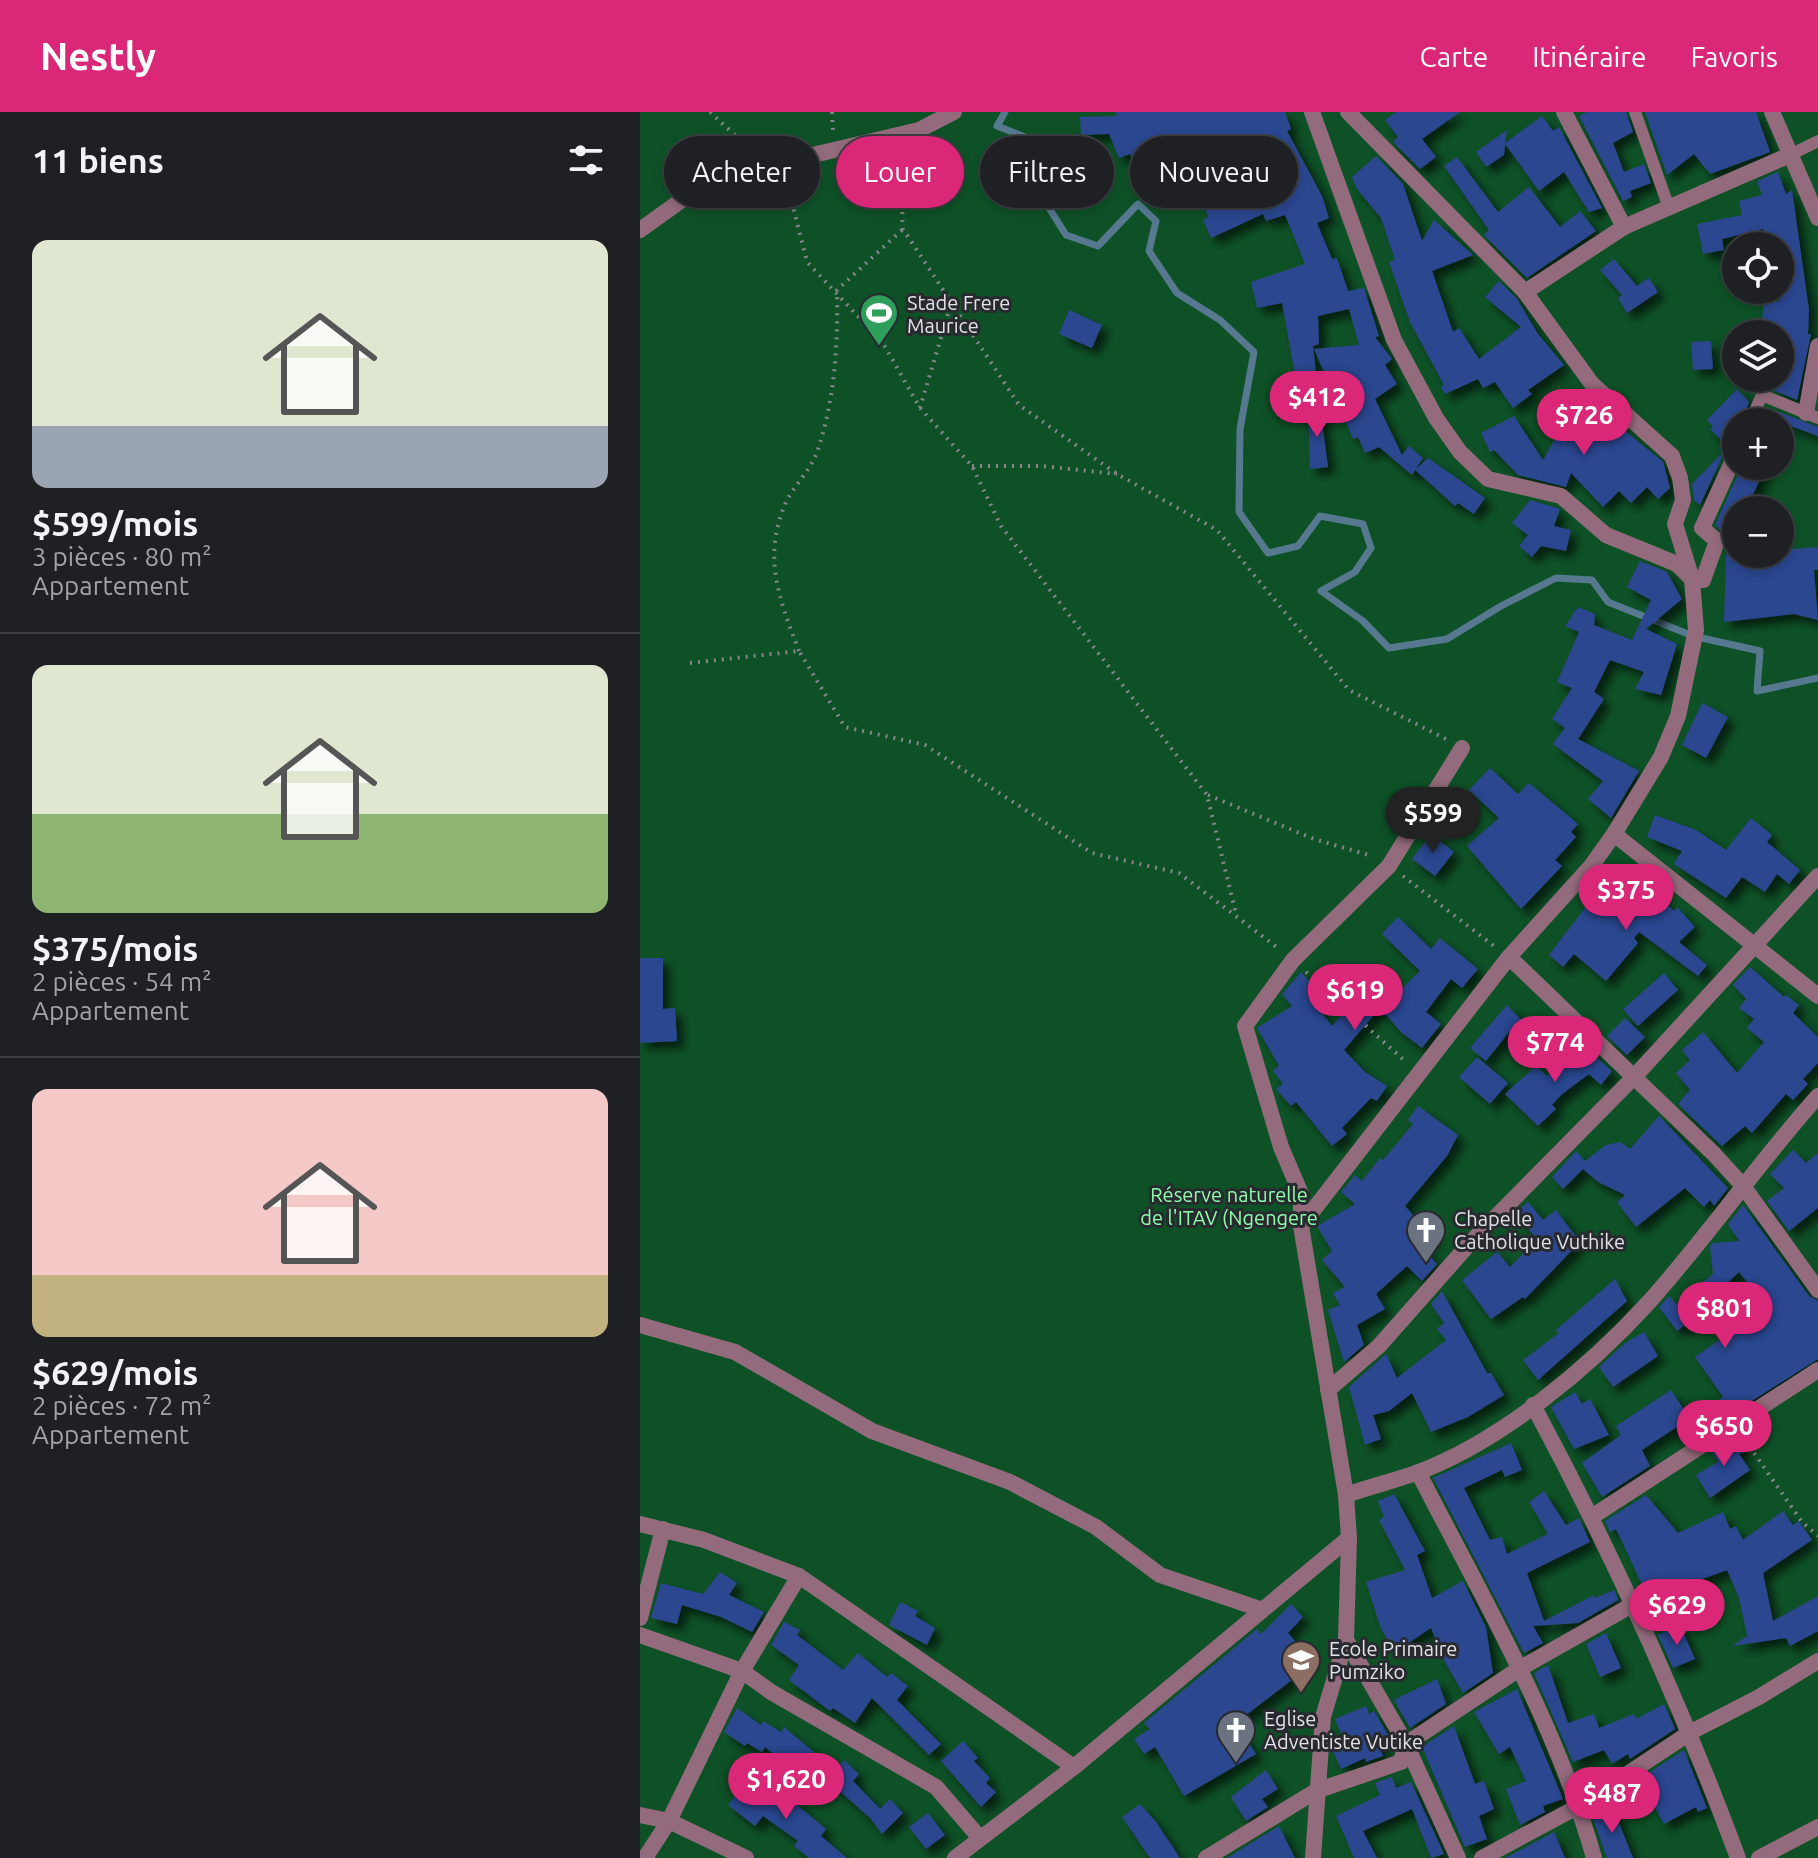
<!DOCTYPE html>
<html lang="fr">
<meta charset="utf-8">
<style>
body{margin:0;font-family:Ubuntu,sans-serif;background:#2b2d31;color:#f1f3f6;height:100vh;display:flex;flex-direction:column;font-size:30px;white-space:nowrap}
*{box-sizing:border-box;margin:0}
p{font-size:26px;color:#a1a3a6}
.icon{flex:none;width:44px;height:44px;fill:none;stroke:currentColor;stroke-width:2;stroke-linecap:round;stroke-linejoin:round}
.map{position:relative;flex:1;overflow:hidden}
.details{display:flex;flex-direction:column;background:#1e2024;width:640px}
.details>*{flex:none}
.top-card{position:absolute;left:24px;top:24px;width:760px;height:72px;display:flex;gap:16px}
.controls{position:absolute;left:1082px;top:120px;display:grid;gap:16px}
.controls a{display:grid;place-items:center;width:72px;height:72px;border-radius:50%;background:#1e2024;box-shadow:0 4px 12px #0003,0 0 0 2px #3c3e41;font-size:40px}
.price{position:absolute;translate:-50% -68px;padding:0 18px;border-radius:28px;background:#db2777;color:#fff;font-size:26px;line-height:52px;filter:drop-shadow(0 2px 4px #0008)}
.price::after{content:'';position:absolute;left:50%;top:48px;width:24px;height:18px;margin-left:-12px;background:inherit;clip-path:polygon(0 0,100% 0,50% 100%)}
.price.current{background:#222;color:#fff}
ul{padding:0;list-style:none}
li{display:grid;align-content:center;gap:16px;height:424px;padding:0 32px}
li+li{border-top:2px solid #3c3e41}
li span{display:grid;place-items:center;height:248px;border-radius:16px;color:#555}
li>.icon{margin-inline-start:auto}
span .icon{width:144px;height:144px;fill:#fffc;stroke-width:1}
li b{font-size:34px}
h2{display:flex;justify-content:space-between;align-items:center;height:96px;padding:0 32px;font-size:34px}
.chip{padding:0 28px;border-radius:36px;background:#1e2024;box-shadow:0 4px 12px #0003,0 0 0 2px #3c3e41;font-size:28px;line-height:72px}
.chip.current{background:#db2777;color:#fff}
header{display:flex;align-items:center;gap:48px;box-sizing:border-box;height:112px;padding:0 40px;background:#db2777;color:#fff}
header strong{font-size:38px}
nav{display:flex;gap:44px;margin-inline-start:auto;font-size:28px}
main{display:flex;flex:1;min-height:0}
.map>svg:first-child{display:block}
</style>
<header>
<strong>Nestly</strong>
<nav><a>Carte</a><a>Itinéraire</a><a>Favoris</a></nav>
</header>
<main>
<section class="details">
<h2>11 biens<svg class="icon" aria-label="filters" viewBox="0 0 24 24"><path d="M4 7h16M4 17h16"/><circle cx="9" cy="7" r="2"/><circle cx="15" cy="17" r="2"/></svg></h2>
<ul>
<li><span style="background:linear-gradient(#dfe7d0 75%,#9aa5b1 0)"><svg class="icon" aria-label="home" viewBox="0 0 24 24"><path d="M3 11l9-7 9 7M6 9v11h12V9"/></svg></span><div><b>$599/mois</b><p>3 pièces · 80 m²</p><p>Appartement</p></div></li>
<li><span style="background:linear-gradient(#dfe7d0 60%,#8fb573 0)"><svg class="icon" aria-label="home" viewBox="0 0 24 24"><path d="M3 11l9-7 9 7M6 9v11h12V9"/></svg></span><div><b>$375/mois</b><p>2 pièces · 54 m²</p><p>Appartement</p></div></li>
<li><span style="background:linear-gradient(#f6c9c9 75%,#c2b280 0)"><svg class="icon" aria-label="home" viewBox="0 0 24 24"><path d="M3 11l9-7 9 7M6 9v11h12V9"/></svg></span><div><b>$629/mois</b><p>2 pièces · 72 m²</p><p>Appartement</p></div></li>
</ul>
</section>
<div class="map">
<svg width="1178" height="1746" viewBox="0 0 1178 1746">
<defs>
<filter id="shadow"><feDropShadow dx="7" dy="7" stdDeviation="4" flood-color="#0009"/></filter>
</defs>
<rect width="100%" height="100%" fill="#282a30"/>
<path fill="#0e5127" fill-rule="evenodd" d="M0,0H1178V1746H0ZM1096,134H1140V178H1096ZM1096,222H1140V266H1096ZM1096,310H1140V354H1096ZM1096,398H1140V442H1096Z"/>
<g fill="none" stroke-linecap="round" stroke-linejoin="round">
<polyline stroke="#567990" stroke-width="7" points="365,0 357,14 385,25 390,49 403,58 404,88 426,123 458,134 498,92 516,109 509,139 537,181 580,208 614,240 600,317 599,400 628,441 658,434 680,404 723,412 731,436 715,460 681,479 723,509 749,536 807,527 861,494 916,466 952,468 968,490 1053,524 1120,539 1117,579 1178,566"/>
</g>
<g fill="#2a468f" filter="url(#shadow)">
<polygon points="475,0 645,0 651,17 647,19 682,84 689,106 677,111 692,147 697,146 708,179 724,176 739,224 735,225 752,247 745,253 757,272 735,287 762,343 769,334 783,346 772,363 739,335 725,341 718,325 713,327 674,237 719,233 709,197 678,204 679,232 673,234 676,261 655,263 642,191 617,196 611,170 665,152 645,103 626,109 623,102 571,126 563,108 568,105 562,88 568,86 549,37 500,64 490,42 479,46 469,22 441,23 440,5 477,4"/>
<polygon points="756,0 820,0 782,27 796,45 780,57 753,30 758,25 745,8"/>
<polygon points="947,0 986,0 993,20 973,31 984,60 1004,52 1011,71 990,79 992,85 983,89 939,4"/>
<polygon points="1005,0 1116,0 1130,40 1070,62 1054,42 1027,63"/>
<polygon points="902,4 913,19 919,15 962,96 949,100 924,60 899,79 865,32 864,43 846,55 836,40 867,18 865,31"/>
<polygon points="736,44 763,72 782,129 794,108 833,143 792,159 813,220 819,216 839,247 881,215 845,185 859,169 877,187 898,222 924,253 888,278 892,282 873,296 855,270 843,276 838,267 805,282 801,275 804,273 770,210 749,150 755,148 741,106 717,77 712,65"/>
<polygon points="817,45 858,100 889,75 920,115 940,99 956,119 887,166 844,123 849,118 804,54"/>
<polygon points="1138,60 1146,82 1152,78 1169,198 1168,222 1171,222 1157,288 1133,278 1136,266 1140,266 1140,222 1121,221 1124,188 1140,190 1140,134 1134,134 1123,117 1082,127 1084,138 1063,142 1057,112 1102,103 1099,89 1122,83 1117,69"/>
<polygon points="974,147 997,174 1009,166 1018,180 987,201 978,186 982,183 960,158"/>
<polygon points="429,198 462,213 452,236 419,222"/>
<polygon points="1071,229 1073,257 1053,258 1051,230"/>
<polygon points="1097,277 1109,290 1101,310 1096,310 1096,340 1082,345 1060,393 1054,388 1052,372 1088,335 1070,317 1073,314 1067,308"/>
<polygon points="950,290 1023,350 1030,376 1018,387 1007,375 991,391 979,379 963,395 931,361 926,375 878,363 854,338 850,340 841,321 874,304 903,348 915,327"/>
<polygon points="680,294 688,355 670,357 668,295"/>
<polygon points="1129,296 1178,315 1178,324 1140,310 1120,310 1123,303 1127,307"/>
<polygon points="788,346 845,386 834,402 818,391 815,394 775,358"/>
<polygon points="1102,354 1126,354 1106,398 1096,398 1096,442 1142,442 1141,438 1178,435 1178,458 1174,458 1178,508 1154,502 1084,510 1086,442 1093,442 1085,438 1087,425 1075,413"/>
<polygon points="890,388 920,397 914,414 931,418 926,439 901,434 892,445 879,434 888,423 872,411"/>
<polygon points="1000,449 1027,460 1042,487 1006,517 1037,532 1021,583 995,577 1004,560 970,548 954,580 964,587 938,627 999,659 971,706 948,687 963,669 913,632 925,616 912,607 932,576 917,570 939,520 925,514 938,495 955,502 954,513 992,528 1011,488 987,475"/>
<polygon points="1062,591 1088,605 1066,646 1042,633"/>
<polygon points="850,656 878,682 889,671 938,712 931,720 936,725 915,748 922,754 881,797 827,734 859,706 829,678"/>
<polygon points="1015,703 1056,718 1086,738 1111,706 1132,723 1127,730 1160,758 1149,772 1137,762 1125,780 1102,765 1086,786 1034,752 1042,739 1007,725"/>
<polygon points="791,722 814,740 795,764 772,747"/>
<polygon points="999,767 1034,799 1037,795 1055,815 1039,830 1067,853 1058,864 999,820 994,826 998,831 966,869 934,842 923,855 909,843 958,779 974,793"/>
<polygon points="758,805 791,837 800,826 838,857 822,876 811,867 786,900 801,912 782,936 761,920 740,896 704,938 725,960 747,974 737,989 731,986 702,1016 707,1022 692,1034 656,990 651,994 636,977 643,972 633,959 639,954 617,916 652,894 642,882 661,860 674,875 667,881 692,914 718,884 712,880 729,862 753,885 780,859 742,822"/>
<polygon points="0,846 23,846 23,897 35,896 37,929 0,931"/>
<polygon points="1110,855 1144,885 1146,883 1159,893 1153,901 1178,925 1178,951 1163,967 1168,972 1153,988 1146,982 1112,1021 1105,1014 1082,1034 1038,992 1050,978 1036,961 1050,948 1042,938 1063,920 1097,961 1124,930 1107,916 1114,907 1099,896 1106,887 1093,873"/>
<polygon points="1024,861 1038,878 998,914 983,897"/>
<polygon points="867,893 885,912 889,907 914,931 898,950 869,920 846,949 830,936"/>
<polygon points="985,906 1005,925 987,943 967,924"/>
<polygon points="942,933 972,959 961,973 949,962 921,983 912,993 916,997 898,1014 865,982 896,954 907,964"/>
<polygon points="837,945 868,971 850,992 819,965"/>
<polygon points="778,994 818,1023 807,1044 765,1094 794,1127 783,1137 797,1152 782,1169 767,1154 736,1182 745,1197 717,1213 724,1233 704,1250 688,1198 700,1193 693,1181 705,1175 682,1148 692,1139 677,1114 715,1092 701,1080 715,1063 722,1069 740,1046 743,1048 773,1012 768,1008"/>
<polygon points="1019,1004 1088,1076 1074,1094 1070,1088 1064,1095 1045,1076 996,1115 977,1090 985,1083 958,1070 943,1057 923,1077 912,1065 936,1039 945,1049 966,1033 980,1030 990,1037"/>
<polygon points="1153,1038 1166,1051 1178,1041 1178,1096 1149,1119 1127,1089 1144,1076 1130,1062"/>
<polygon points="888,1090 903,1108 916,1098 940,1130 885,1187 883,1185 851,1207 822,1168 857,1140 870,1155 897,1127 875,1101"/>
<polygon points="1103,1093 1169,1184 1178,1189 1178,1247 1061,1321 1055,1323 1046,1309 1002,1338 1010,1354 962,1385 942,1351 981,1323 976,1314 1031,1278 1050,1307 1083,1285 1055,1245 1127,1195 1099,1160 1074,1184 1077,1188 1037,1219 1019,1195 1029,1184 1036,1192 1073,1162 1070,1134 1073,1131 1099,1129 1088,1112"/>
<polygon points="975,1167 987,1189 898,1268 883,1248 919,1221 916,1218"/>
<polygon points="802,1179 847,1261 851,1261 864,1283 828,1305 791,1320 772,1281 749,1299 733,1303 741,1327 725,1333 709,1275 746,1242 757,1266 806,1228 797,1217 804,1211 791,1192"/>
<polygon points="1004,1220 1018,1244 973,1275 959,1255 985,1231"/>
<polygon points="935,1280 942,1292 950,1287 969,1323 934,1337 911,1295"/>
<polygon points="1096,1324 1105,1340 1099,1342 1110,1358 1070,1386 1056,1363 1078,1350 1072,1340"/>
<polygon points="871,1331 882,1358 865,1365 862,1358 824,1376 850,1428 862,1425 867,1442 908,1422 889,1390 904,1379 926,1413 939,1406 950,1430 887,1461 904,1509 954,1483 955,1486 974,1478 978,1488 938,1511 893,1514 903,1531 884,1541 793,1366"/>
<polygon points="754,1382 785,1439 777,1443 792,1486 823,1469 846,1515 853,1561 823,1581 803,1547 791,1516 755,1540 741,1517 726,1470 765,1458 739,1408 744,1405 738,1389"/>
<polygon points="1006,1383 1038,1421 1083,1400 1090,1417 1096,1414 1103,1428 1143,1399 1153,1413 1159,1409 1172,1428 1123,1461 1133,1509 1178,1484 1178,1519 1150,1534 1146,1526 1092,1534 1107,1524 1099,1486 1087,1458 1057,1469 1056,1466 1016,1485 1012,1476 1005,1479 976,1417 970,1420 965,1409"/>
<polygon points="80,1460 97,1471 89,1483 124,1500 112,1520 81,1505 42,1493 37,1512 11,1506 21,1471 63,1482"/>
<polygon points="260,1490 278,1499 275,1504 295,1516 287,1533 249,1513"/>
<polygon points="651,1492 663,1505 648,1521 670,1546 650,1563 653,1567 596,1611 616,1642 544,1684 515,1635 504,1642 494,1627 510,1617 504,1611 617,1517 621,1522"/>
<polygon points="144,1510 160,1518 157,1523 203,1558 218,1541 247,1565 251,1561 268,1574 257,1588 301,1632 289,1643 232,1586 215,1611 193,1596 190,1599 149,1568 159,1553 131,1533"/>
<polygon points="1040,1513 1055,1547 1033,1556 1018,1523"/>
<polygon points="966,1521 981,1556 960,1565 946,1532"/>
<polygon points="908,1553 928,1611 954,1602 959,1616 994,1602 996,1607 1024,1592 1035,1617 990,1647 988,1642 972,1652 964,1638 933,1650 894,1561"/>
<polygon points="797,1567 806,1592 770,1616 754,1588"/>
<polygon points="877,1577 923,1687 903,1694 905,1700 880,1713 866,1677 886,1669 870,1635 859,1642 834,1600"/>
<polygon points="726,1594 729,1602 734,1599 750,1626 738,1632 743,1644 726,1650 725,1646 701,1657 692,1637 704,1629 695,1607"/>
<polygon points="97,1596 121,1613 123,1609 141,1620 144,1615 181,1646 163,1667 125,1635 122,1640 107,1631 105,1634 84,1620"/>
<polygon points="814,1614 835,1672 844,1669 854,1697 839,1704 847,1727 825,1735 782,1635"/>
<polygon points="323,1629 338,1646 334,1649 350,1666 346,1671 356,1680 341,1695 301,1649"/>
<polygon points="1044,1638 1067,1696 1058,1700 1056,1695 1024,1712 999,1667"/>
<polygon points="204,1648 219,1662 213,1669 240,1697 250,1687 263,1701 242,1722 230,1706 187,1668"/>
<polygon points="626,1658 638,1677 622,1687 628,1695 606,1709 591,1685"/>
<polygon points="752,1665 756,1676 771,1670 804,1742 791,1746 772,1697 723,1719 737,1746 714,1746 696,1704 740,1683 735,1671"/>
<polygon points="105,1671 131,1692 140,1679 186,1717 181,1724 207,1746 169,1746 154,1734 158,1729 123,1704 115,1714 88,1693"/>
<polygon points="500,1692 516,1710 540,1746 510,1746 482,1705"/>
<polygon points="973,1696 993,1746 967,1746 952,1704"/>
<polygon points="288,1701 305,1723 286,1737 269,1715"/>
<polygon points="639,1714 655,1746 587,1746"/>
<polygon points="914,1720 925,1746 865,1746"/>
</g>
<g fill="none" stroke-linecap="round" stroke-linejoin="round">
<g stroke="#84868b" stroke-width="4" stroke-dasharray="2 6" stroke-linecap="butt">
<polyline points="70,0 112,39"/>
<polyline points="192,0 193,19"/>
<path d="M277,38C273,70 259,83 263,117L379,293L477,362L577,418L709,578L806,627"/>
<polyline points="138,70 152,91 167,150 243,231 280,296 332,354 361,414 567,683 596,802"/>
<polyline points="152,91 176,69 180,61"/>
<polyline points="280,296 311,192"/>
<polyline points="332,354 402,354 477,362"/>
<path d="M159,539C139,486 122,445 146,390C155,372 172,357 178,337C195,287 198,231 197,178L263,117"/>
<polyline points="50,551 159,539 205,615 285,633 452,741 539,761 638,836"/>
<polyline points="568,683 674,727 732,744"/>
<polyline points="763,764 854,834"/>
<polyline points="666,860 766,950"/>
<polyline points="1105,1328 1162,1410 1178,1424"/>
</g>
<g stroke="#946b7c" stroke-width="12">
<polyline points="995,0 1028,93"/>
<polyline points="1150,43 1178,29"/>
<polyline points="1110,310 1122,283 1178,306"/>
</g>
<g stroke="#946b7c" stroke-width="16">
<polyline points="672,0 754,228 796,306 820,340 848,367 921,384 966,423 1037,452 1052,467 1063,468 1077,429 1062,416 1092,350"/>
<polyline points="924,0 984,115"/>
<polyline points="1132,0 1178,106"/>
<polyline points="0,118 71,67 279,18 314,0"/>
<polyline points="885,180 984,115 1150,43"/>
<polyline points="1166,301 1178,234"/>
<polyline points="974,722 1178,884"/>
<polyline points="869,845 1074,1042 1103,1074 1178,1178"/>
<polyline points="661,1114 869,845 952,753 974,722 1021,645 1038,604 1056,518 1052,467 1035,412 1043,388 1040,366 1032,344 952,272 885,180 708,0"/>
<polyline points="0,1213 95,1240 232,1319 370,1370 456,1415 520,1463 620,1497"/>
<polyline points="688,1278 739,1234 830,1131 995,964 1178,764"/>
<path d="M893,1293C972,1440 1040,1590 1098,1746"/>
<path d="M778,1360C842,1485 916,1610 954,1746"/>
<path d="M706,1383C729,1375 753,1369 776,1361C860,1330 949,1256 1009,1190C1068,1124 1119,1050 1178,984"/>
<polyline points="953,1404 1178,1258"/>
<polyline points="0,1412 64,1428 159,1464 434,1655"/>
<polyline points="0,1506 23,1417"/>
<polyline points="0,1523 102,1559 131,1580 296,1675 339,1725"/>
<polyline points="706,1528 766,1632 818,1746"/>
<polyline points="0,1703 29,1709 106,1746"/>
<polyline points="5,1746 29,1709 102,1559 159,1464"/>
<polyline points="315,1746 434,1655 709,1426"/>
<polyline points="566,1746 676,1679 761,1650 766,1632 879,1557 992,1493"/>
<polyline points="673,1746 683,1605 706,1528 709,1426 706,1383 661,1114 661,1082 641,1035 605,914 653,848 749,754 822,636"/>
<polyline points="842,1746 939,1694 1051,1620 1119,1585 1178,1549"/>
<polyline points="1119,1746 1178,1715"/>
</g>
</g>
<defs>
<g id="stadium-pin" transform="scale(2)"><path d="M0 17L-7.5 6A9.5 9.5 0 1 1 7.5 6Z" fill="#2e9e5b" stroke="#282a30"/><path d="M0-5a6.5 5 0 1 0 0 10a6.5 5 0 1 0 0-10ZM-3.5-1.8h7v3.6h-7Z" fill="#fff"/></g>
<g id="church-pin" transform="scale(2)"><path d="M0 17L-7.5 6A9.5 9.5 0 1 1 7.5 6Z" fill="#6b7280" stroke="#282a30"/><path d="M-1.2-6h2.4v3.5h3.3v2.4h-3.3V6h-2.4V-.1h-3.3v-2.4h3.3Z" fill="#fff"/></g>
<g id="school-pin" transform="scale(2)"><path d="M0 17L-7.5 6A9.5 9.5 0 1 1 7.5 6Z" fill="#8d6e63" stroke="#282a30"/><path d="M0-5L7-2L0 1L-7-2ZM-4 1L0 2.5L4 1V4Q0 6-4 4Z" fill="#fff"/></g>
</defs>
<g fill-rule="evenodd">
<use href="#stadium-pin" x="239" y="201"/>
<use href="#church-pin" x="786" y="1118"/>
<use href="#school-pin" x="661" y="1548"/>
<use href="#church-pin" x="596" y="1618"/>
</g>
<g text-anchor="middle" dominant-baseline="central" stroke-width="6" stroke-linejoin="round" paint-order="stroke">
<g font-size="20" fill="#e1e3e7" stroke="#282a30" text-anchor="start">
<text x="267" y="190">Stade Frere<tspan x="267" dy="23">Maurice</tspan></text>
<text x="814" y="1106">Chapelle<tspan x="814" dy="23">Catholique Vuthike</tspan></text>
<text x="689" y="1536">Ecole Primaire<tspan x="689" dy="23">Pumziko</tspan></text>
<text x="624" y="1606">Eglise<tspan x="624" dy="23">Adventiste Vutike</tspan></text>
</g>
<g font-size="20" fill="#8cfeaa" stroke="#282a30">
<text x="589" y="1082">Réserve naturelle<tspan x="589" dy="23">de l'ITAV (Ngengere</tspan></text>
</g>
</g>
</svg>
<div class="controls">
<a><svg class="icon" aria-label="locate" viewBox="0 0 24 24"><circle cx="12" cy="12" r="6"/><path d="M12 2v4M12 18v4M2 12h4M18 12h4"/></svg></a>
<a><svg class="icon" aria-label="layers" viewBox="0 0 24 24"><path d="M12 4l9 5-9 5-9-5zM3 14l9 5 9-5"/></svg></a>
<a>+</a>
<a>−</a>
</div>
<b class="price" style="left:677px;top:327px">$412</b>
<b class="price" style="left:944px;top:345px">$726</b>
<b class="price current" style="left:793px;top:743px">$599</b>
<b class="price" style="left:986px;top:820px">$375</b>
<b class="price" style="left:715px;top:920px">$619</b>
<b class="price" style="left:915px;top:972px">$774</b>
<b class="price" style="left:1085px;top:1238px">$801</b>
<b class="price" style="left:1084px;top:1356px">$650</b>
<b class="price" style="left:1037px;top:1535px">$629</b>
<b class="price" style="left:146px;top:1709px">$1,620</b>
<b class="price" style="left:972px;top:1723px">$487</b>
<div class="top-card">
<a class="chip">Acheter</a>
<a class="chip current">Louer</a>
<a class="chip">Filtres</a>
<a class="chip">Nouveau</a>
</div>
</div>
</main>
